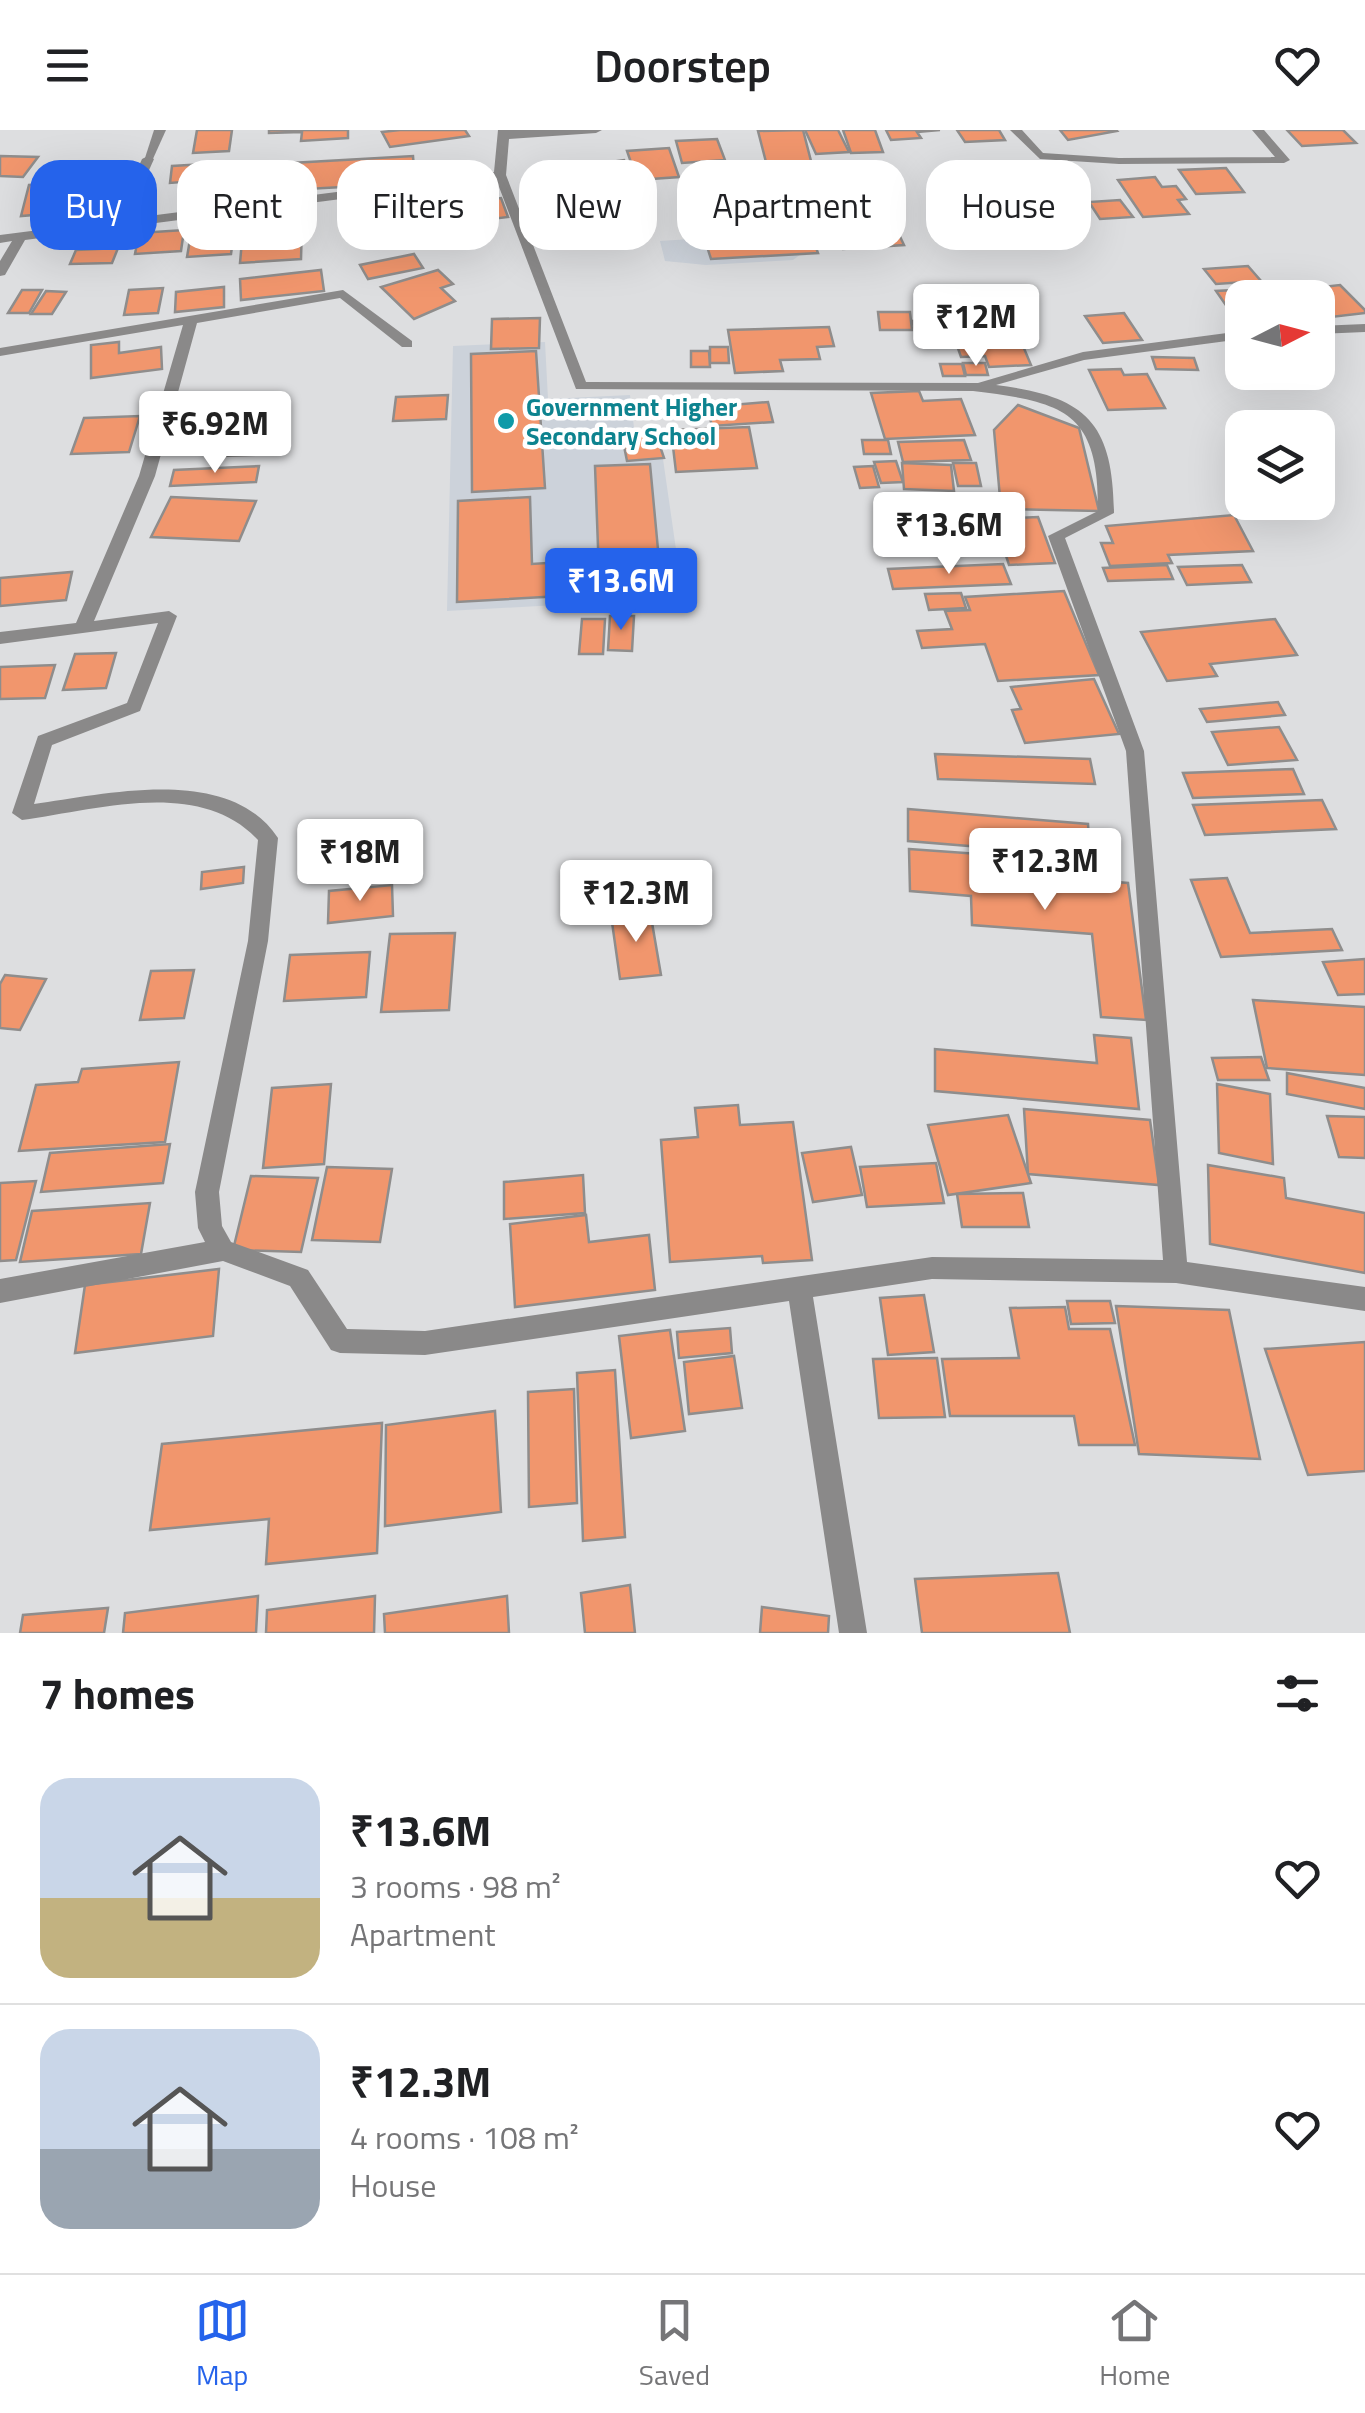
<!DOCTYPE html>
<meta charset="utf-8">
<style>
body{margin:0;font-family:"Titillium Web",sans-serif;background:#f6f6f6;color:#202124;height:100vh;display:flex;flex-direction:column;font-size:38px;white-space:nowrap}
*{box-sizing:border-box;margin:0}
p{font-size:32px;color:#757577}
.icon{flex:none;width:55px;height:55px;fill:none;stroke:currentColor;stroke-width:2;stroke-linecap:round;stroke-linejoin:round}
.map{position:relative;height:1503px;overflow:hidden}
.details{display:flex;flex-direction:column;background:#fff;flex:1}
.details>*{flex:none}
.hud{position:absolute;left:30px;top:30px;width:1305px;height:90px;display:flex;gap:20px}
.needle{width:65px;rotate:84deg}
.buttons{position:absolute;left:1225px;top:150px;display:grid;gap:20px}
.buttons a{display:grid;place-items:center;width:110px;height:110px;border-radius:20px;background:#fff;box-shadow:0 10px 40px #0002;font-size:50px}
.price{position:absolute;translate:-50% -85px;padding:0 22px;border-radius:10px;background:#fff;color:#222;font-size:32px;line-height:65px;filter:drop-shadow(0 2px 5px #0008)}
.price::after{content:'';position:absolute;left:50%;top:60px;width:30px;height:22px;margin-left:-15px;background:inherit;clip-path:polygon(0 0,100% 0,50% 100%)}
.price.active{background:#2563eb;color:#fff}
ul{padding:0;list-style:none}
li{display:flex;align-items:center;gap:30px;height:250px;padding:0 40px}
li+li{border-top:2px solid #e0e0e0}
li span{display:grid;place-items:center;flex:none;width:280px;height:200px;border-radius:30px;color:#555}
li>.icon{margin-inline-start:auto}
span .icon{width:120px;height:120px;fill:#fffc;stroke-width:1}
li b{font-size:42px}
h2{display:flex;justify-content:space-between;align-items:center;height:120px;padding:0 40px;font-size:42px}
.pill{padding:0 35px;border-radius:30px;background:#fff;box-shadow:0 10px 40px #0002;font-size:35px;line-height:90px}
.pill.active{background:#2563eb;color:#fff}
header{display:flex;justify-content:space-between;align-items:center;height:130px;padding:0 40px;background:#fff;font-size:45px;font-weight:600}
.tab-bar{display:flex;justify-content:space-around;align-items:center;height:140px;border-top:2px solid #e0e0e0;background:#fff;font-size:28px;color:#757577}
.tab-bar a{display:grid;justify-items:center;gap:5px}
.tab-bar .active{color:#2563eb}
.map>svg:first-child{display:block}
</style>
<header><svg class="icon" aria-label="menu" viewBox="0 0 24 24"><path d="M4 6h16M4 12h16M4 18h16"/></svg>Doorstep<svg class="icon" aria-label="heart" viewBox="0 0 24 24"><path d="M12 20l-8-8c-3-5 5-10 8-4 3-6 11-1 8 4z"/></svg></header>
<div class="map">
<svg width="1365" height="1503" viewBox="0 0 1365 1503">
<rect width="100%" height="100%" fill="#dddee0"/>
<g fill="#ccd2da">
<polygon points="754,94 772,103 799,105 808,119 793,130 706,135 665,131 660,111 691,109 689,97"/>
<polygon points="545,212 548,269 630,265 638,330 663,329 683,468 447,481 453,216"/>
</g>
<g fill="#f1966d" stroke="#8f8d8c" stroke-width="2.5">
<polygon points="197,0 232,0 229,21 193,23"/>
<polygon points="269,0 348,0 348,8 301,11 302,2 269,3"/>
<polygon points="400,0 465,0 469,6 390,17 382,2"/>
<polygon points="803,0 811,31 766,32 758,1"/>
<polygon points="805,0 838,0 849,22 816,24"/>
<polygon points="843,0 875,0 883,22 851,23"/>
<polygon points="886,0 940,0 917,2 921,8 891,10"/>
<polygon points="957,0 999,0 1005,10 965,12"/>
<polygon points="1060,0 1116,0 1117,1 1068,10"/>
<polygon points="1287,0 1343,0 1356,13 1302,16"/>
<polygon points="717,9 725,30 682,33 676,11"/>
<polygon points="669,18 679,47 637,50 627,21"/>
<polygon points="0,26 38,27 23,47 0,46"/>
<polygon points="413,26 414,39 378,41 378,55 289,60 291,33"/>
<polygon points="624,30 635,49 606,52 597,34"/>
<polygon points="222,33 220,49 170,53 172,36"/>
<polygon points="1226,38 1244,62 1196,64 1179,40"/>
<polygon points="281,42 279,66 236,69 239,45"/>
<polygon points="1155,47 1162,57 1176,56 1186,69 1178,70 1189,84 1143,87 1118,50"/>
<polygon points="64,53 57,83 21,86 29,55"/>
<polygon points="893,57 900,78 767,81 763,60"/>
<polygon points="106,65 101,82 66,84 71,67"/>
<polygon points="501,68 508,87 467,92 461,73"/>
<polygon points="1120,70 1133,87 1100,89 1089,72"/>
<polygon points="414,80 416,102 358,106 358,84"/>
<polygon points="302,95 301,129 240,133 243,99"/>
<polygon points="896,98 904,115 843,119 836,101"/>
<polygon points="184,100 181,121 135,124 139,103"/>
<polygon points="810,101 818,123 711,129 704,107"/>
<polygon points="234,102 231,124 187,127 191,104"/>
<polygon points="118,118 112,133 70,134 76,120"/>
<polygon points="414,124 423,138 368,149 360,135"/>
<polygon points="1248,136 1261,151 1216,154 1204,139"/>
<polygon points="321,140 324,161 241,170 240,149"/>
<polygon points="438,140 453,154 441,158 455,171 414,189 381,157"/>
<polygon points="1340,155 1365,180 1365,183 1331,187 1318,173 1318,168 1304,159"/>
<polygon points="1299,156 1309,168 1273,168 1266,158"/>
<polygon points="224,157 224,177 175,182 176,162"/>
<polygon points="163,158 158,183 124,185 129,160"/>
<polygon points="1254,159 1261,168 1242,168 1242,181 1230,181 1216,161"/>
<polygon points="22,160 42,160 29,183 8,183"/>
<polygon points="46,161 66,162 52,184 31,184"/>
<polygon points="878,182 910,182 912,200 880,200"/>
<polygon points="1124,183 1142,210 1103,213 1085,186"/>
<polygon points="1010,185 1031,235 989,237 985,226 961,227 953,204 967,203 961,187"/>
<polygon points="540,188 539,218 491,219 492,189"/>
<polygon points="947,190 950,198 915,199 912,191"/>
<polygon points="829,197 834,216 817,217 820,229 780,230 783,241 735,243 728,200"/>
<polygon points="119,212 119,223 161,217 162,239 91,248 91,215"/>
<polygon points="710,217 728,217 729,233 710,233"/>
<polygon points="536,221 545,358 472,362 471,224"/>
<polygon points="691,221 709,221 710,237 691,237"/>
<polygon points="1152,227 1194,228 1198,240 1156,239"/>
<polygon points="963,233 985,233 988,245 966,245"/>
<polygon points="940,234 962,234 965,246 943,246"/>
<polygon points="1121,239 1124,245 1147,244 1165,278 1108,280 1089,240"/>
<polygon points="919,261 923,271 961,269 975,305 885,309 871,263"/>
<polygon points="448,265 446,289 393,291 396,267"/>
<polygon points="768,272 773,292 712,296 707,277"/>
<polygon points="1018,275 1079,298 1099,381 1001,379 994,300"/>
<polygon points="140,286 129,322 71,324 84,288"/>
<polygon points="277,289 272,324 222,326 231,290"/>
<polygon points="749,297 757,338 676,342 671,300"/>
<polygon points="649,303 652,317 660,316 664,328 627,331 622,306"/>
<polygon points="862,310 888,310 891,324 864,324"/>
<polygon points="964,310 971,330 903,332 898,312"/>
<polygon points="896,331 903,352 881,353 874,332"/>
<polygon points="902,333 951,335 954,361 904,359"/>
<polygon points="953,333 976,333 981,356 958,356"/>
<polygon points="650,334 660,441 599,444 595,336"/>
<polygon points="259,336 256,352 170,356 174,340"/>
<polygon points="873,336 879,357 860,358 854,337"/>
<polygon points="171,367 256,371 239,411 151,407"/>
<polygon points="530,367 532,434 594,430 597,464 457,472 458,371"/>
<polygon points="1234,385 1253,421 1168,425 1172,433 1110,436 1101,413 1113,413 1106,396"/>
<polygon points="1038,387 1055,433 1009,435 994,389"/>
<polygon points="1003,434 1011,454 893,459 888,439"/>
<polygon points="1167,435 1173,449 1108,451 1103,438"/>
<polygon points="1242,435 1251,452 1187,455 1178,437"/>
<polygon points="72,442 66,470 0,476 0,448"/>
<polygon points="1064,461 1099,545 998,551 985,514 922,518 917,501 952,499 945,481 970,480 965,467"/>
<polygon points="961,463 966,478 929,480 925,464"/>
<polygon points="610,486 634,486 632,521 608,520"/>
<polygon points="582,489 605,489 603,524 579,524"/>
<polygon points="1275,489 1297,525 1210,534 1217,546 1167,551 1141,502"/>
<polygon points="116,523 106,558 63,560 75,524"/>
<polygon points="55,535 45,568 0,569 0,537"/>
<polygon points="1094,549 1119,604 1025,613 1012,580 1021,579 1011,557"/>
<polygon points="1278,572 1285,585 1207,592 1200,579"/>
<polygon points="1279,597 1297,630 1228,635 1212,602"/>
<polygon points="935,624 1090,629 1095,654 938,649"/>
<polygon points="1293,639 1304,664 1193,668 1183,643"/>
<polygon points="1322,670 1336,699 1205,705 1193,675"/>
<polygon points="908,679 1088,694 1090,726 908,711"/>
<polygon points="909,719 1037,728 1039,755 1070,757 1069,748 1128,753 1146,890 1101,887 1092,804 972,795 971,766 910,761"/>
<polygon points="244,737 243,753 201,759 202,742"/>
<polygon points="1227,748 1250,803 1332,799 1342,820 1221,827 1191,750"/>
<polygon points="392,755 393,786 328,793 329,761"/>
<polygon points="650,781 661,845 620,849 611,785"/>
<polygon points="455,803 449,880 381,882 390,804"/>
<polygon points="370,822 366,867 284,871 290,825"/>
<polygon points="1365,829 1365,864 1338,865 1323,832"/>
<polygon points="194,840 184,888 140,890 151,841"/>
<polygon points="5,845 46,849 20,900 0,898 0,854"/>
<polygon points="1253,870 1365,877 1365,945 1267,938"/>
<polygon points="1094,905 1131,908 1139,979 935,961 935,919 1097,933"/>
<polygon points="1261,927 1269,950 1218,950 1212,928"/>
<polygon points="179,932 165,1012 19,1021 36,955 78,952 82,939"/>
<polygon points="1287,943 1365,958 1365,979 1287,964"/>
<polygon points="331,954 324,1034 263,1038 272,958"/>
<polygon points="1217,954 1270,964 1273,1034 1219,1023"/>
<polygon points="738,975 740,995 793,992 812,1130 763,1133 762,1126 670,1132 661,1010 698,1007 695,978"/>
<polygon points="1024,979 1150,990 1159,1055 1028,1044"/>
<polygon points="1008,985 1031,1053 948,1065 928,995"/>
<polygon points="1327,986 1365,987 1365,1028 1339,1027"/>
<polygon points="170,1014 163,1053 41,1062 50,1023"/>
<polygon points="851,1017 862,1065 813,1072 802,1023"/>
<polygon points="936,1033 944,1073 867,1077 860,1037"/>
<polygon points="1208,1035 1284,1048 1286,1068 1365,1083 1365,1143 1210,1114"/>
<polygon points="327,1037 392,1039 380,1112 312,1110"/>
<polygon points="583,1045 585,1083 504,1089 504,1052"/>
<polygon points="251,1046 318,1048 301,1122 233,1120"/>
<polygon points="36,1051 16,1130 0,1131 0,1053"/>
<polygon points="1023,1063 1029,1097 962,1097 957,1064"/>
<polygon points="150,1073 141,1124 20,1132 32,1081"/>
<polygon points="586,1085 589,1112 649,1105 655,1160 515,1177 510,1094"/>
<polygon points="219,1139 213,1206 75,1223 85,1155"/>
<polygon points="924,1165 934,1222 888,1225 880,1168"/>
<polygon points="1067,1171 1110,1171 1115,1193 1071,1194"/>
<polygon points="1116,1176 1229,1180 1260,1329 1139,1324"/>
<polygon points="1065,1177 1069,1199 1110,1199 1135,1315 1079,1315 1074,1286 950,1286 942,1229 1019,1228 1010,1178"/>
<polygon points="730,1198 732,1223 679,1228 677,1202"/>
<polygon points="670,1200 685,1301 631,1308 619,1206"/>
<polygon points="1365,1212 1365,1341 1308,1345 1265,1219"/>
<polygon points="734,1226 742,1278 689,1284 684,1232"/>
<polygon points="937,1228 945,1287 879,1288 873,1229"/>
<polygon points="615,1240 625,1407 583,1411 577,1243"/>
<polygon points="574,1259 577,1373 529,1377 528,1262"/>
<polygon points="495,1281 501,1382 385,1396 386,1295"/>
<polygon points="382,1293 377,1423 266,1434 269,1389 150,1400 162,1314"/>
<polygon points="1058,1443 1070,1503 922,1503 915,1449"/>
<polygon points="630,1455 635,1503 585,1503 581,1463"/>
<polygon points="258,1466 256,1503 123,1503 125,1483"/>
<polygon points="375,1466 374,1503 266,1503 267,1480"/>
<polygon points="507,1466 509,1503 385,1503 384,1484"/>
<polygon points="762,1477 829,1486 828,1503 760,1503"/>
<polygon points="108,1478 104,1503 20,1503 23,1485"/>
</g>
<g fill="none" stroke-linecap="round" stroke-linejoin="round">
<polygon fill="#8a8989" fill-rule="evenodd" points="148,26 154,29 125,94 115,97 113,94 142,29"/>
<g fill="#8a8989" fill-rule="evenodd">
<polygon points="154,0 166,0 152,31 144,31"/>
<path d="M498,0H602L596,3L509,9L506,45L586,252L978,253L1083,222L1242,201V209L1084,230L996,255C1086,266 1113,292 1114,383L1065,408L1144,621L1187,1132L1365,1157V1181L1176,1153L932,1149L813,1167L867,1503H839L789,1171L425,1225L340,1223L331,1220L290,1156L223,1131L0,1173V1149L205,1112L198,1098L195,1062L248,811L258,710C200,647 96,680 22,690L12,683L38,606L127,573L158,493L0,514V502L76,493L139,346L183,195L0,226V218L343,160L412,211V217H402L340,168L197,193L155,346L94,491L169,481L177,486L140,581L52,615L34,674C107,664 229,634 278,708L268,811L219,1062L222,1096L231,1112L308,1140L347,1199L425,1201L932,1127L1163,1130L1126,621L1048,406L1098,381C1099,281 1064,272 973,261L576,259L496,49L25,110L5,145L0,146V131L12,111L0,113V105L494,42Z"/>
<polygon points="1010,0 1022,0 1043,23 1119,28 1275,27 1252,0 1264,0 1290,30 1284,33 1119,34 1040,29"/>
<polygon points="1365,194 1365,202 1318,204 1318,196"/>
</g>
</g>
<circle fill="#0f9aa8" stroke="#fff" stroke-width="4" cx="506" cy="291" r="10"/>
<g text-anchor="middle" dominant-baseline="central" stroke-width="9" stroke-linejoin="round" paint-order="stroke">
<g font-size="25" font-weight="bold" fill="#0d838f" stroke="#fff" text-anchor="start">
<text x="526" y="277">Government Higher<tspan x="526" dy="29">Secondary School</tspan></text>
</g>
</g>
</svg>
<div class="buttons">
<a><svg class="needle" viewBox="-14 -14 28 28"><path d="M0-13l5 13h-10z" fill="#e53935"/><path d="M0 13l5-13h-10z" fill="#757577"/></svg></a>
<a><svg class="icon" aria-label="layers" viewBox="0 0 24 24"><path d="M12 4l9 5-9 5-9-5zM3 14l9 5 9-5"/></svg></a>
</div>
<b class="price" style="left:976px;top:239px">₹12M</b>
<b class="price" style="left:215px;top:346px">₹6.92M</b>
<b class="price" style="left:949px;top:447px">₹13.6M</b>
<b class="price active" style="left:621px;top:503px">₹13.6M</b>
<b class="price" style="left:360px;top:774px">₹18M</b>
<b class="price" style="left:1045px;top:783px">₹12.3M</b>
<b class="price" style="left:636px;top:815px">₹12.3M</b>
<div class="hud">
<a class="pill active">Buy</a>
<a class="pill">Rent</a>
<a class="pill">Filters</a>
<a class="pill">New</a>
<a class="pill">Apartment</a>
<a class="pill">House</a>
</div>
</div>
<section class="details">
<h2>7 homes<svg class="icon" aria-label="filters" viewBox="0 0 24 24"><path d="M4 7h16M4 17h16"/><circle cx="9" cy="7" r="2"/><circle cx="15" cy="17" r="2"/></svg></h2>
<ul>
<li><span style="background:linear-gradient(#c9d6e8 60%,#c2b280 0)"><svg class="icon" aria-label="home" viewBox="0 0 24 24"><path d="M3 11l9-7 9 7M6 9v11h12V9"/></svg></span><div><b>₹13.6M</b><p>3 rooms · 98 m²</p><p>Apartment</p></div><svg class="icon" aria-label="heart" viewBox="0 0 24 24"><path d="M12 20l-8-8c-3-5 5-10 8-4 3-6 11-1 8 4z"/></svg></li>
<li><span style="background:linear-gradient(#c9d6e8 60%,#9aa5b1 0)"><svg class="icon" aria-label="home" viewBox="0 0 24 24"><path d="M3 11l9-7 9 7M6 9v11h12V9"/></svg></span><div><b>₹12.3M</b><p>4 rooms · 108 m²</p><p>House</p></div><svg class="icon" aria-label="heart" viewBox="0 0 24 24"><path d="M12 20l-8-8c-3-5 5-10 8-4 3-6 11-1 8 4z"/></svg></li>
</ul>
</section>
<nav class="tab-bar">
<a class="active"><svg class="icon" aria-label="map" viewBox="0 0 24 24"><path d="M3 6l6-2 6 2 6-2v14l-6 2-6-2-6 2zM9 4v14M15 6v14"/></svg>Map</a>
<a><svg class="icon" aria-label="saved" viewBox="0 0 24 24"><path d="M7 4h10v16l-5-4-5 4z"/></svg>Saved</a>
<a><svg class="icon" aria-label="home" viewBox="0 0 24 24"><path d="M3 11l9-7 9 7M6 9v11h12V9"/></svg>Home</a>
</nav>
